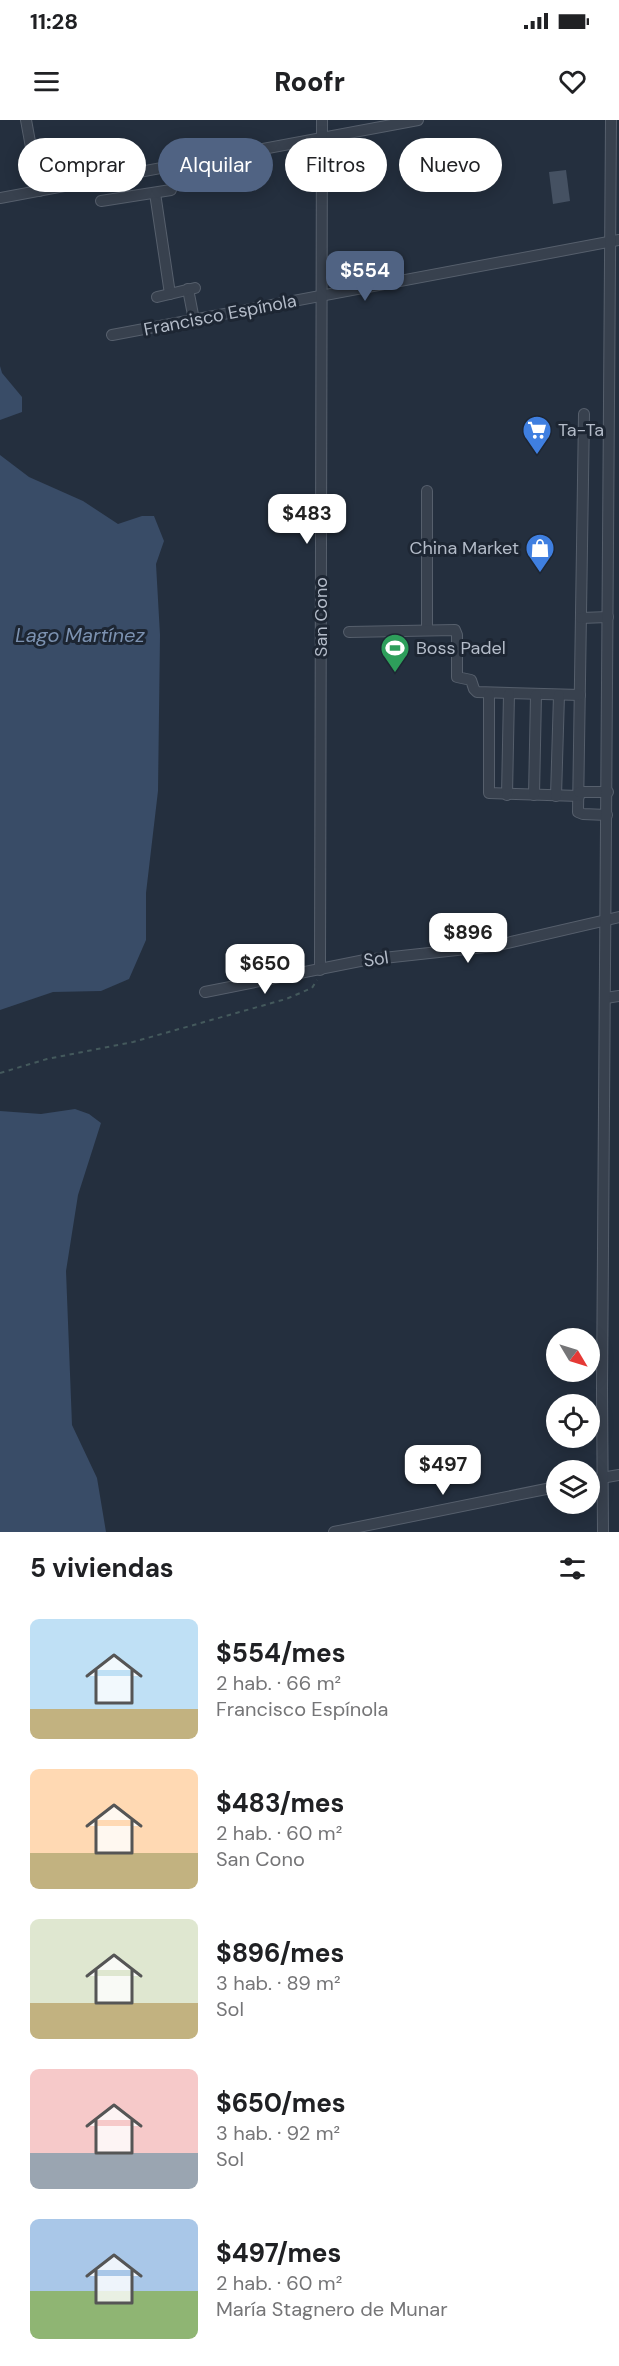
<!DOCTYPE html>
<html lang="es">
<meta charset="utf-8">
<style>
body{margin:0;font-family:"DM Sans",sans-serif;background:#f6f6f6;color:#202124;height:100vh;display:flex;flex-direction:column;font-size:22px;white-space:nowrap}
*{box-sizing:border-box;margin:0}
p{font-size:20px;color:#757577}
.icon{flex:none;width:33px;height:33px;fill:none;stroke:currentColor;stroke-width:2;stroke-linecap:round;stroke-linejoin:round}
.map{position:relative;height:1412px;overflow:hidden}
.drawer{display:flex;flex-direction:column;background:#fff;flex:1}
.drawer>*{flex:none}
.banner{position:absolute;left:18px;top:18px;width:584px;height:54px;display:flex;gap:12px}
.needle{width:39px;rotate:128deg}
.fabs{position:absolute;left:546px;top:1208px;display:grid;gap:12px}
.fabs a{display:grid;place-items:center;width:54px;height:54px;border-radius:50%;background:#fff;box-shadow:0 3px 15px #0003;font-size:30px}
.price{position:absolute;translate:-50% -51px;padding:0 14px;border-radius:12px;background:#fff;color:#222;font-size:20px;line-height:39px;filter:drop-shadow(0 2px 3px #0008)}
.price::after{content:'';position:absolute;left:50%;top:36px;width:18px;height:14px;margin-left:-9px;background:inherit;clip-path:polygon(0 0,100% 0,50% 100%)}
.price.active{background:#506383;color:#fff}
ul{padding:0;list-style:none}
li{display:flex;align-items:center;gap:18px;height:150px;padding:0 30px}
li span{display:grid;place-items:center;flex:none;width:168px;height:120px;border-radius:9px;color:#555}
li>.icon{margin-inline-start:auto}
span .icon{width:72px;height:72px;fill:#fffc;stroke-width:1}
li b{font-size:26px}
h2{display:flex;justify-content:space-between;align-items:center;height:72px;padding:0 30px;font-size:26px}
.tag{padding:0 21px;border-radius:27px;background:#fff;box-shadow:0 3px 15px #0003;font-size:21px;line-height:54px}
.tag.active{background:#506383;color:#fff}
.status{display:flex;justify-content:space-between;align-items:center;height:42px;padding:0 30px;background:#fff;direction:ltr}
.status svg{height:16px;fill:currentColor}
header{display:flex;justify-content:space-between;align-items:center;height:78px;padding:0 30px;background:#fff;font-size:27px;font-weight:800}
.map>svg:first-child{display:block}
</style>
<div class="status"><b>11:28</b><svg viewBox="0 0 49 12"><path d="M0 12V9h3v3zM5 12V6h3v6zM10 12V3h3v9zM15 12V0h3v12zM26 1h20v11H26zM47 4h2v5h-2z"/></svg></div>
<header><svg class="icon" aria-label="menu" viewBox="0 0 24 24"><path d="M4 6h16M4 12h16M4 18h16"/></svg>Roofr<svg class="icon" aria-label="heart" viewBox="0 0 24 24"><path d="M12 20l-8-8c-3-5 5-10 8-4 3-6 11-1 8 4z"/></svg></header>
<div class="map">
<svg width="619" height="1412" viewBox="0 0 619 1412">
<rect width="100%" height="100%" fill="#242f3e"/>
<g fill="#394c67">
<polygon points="0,246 2,253 22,277 22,292 0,300"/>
<polygon points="0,335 29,357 83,381 118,404 142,396 154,396 164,421 156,444 160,515 158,671 146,773 146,820 129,859 101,871 53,872 0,890"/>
<polygon points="75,989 89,994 101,1003 78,1075 66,1151 72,1305 97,1358 106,1412 0,1412 0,991 41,994"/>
</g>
<polygon fill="#455162" points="566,50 570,81 553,84 549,52"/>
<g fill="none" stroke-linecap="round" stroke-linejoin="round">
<g stroke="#565f6c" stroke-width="12">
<g id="minor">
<polyline points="26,0 39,71"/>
<polyline points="155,73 170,174"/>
<polyline points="0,78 418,0"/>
<polyline points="101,81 171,70"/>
<polyline points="188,169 194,200"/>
<polyline points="157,177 195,168"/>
<polyline points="112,215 619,120"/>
<polyline points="584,294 578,692 583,694 607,695"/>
<polyline points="427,371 427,509"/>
<polyline points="581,498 608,497"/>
<polyline points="349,512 455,510 457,515 457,557 471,560 474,569 477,572 580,575"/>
<polyline points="489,574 489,673 579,676"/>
<polyline points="579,672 608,672"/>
<polyline points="507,675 509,574"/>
<polyline points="534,675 536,575"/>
<polyline points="556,676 559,575"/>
<polyline points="320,850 322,0"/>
<polyline points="205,872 365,840 494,826 619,797"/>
<polyline points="606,878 619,876"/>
<polyline points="590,1360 619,1355"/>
<polyline points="334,1412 556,1367"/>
<polyline points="603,1412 602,1270 611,0"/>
</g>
</g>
<polyline stroke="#44595c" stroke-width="2" stroke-dasharray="4.5 4.5" stroke-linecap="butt" points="0,953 47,939 133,922 286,879 312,868 317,860"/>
<use href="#minor" stroke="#38414e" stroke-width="10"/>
</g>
<defs>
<g id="supermarket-pin" transform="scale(1.5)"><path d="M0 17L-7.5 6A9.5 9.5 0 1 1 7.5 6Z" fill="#3f7fe0" stroke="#1d2633"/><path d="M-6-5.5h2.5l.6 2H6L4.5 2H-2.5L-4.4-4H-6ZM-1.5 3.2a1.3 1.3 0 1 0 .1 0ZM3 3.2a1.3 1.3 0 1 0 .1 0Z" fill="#fff"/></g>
<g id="shop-pin" transform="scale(1.5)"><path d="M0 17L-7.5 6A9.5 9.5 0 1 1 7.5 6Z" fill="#3f7fe0" stroke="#1d2633"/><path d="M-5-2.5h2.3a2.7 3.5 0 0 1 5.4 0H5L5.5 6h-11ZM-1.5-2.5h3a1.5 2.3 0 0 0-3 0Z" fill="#fff"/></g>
<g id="stadium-pin" transform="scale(1.5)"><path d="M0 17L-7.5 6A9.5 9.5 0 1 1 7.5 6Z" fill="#2e9e5b" stroke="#1d2633"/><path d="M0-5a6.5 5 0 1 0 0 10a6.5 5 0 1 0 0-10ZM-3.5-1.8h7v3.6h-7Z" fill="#fff"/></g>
</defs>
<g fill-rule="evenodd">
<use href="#supermarket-pin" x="537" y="310"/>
<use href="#shop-pin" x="540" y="428"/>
<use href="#stadium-pin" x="395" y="528"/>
</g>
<g text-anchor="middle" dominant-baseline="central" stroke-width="6" stroke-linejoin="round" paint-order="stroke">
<g font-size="18" fill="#b4bcc9" stroke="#1d2633">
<text transform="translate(220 195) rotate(-11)">Francisco Espínola</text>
<text transform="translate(321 497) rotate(-90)">San Cono</text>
<text transform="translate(376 839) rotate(-8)">Sol</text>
</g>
<g font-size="18" fill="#b4bcc9" stroke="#1d2633" text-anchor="start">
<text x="558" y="310">Ta-Ta</text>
<text x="519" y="428" text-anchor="end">China Market</text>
<text x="416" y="528">Boss Padel</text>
</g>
<g font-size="20" font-style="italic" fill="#7c92b1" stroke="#1d2633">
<text x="80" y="515">Lago Martínez</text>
</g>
</g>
</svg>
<div class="fabs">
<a><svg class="needle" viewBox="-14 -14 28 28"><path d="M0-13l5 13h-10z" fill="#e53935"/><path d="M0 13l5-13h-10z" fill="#757577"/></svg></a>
<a><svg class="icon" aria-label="locate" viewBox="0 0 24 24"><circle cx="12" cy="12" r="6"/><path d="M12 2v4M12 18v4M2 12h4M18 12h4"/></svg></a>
<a><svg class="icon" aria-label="layers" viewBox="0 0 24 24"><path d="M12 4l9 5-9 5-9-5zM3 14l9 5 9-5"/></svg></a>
</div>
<b class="price active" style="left:365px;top:182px">$554</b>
<b class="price" style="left:307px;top:425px">$483</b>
<b class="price" style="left:468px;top:844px">$896</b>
<b class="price" style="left:265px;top:875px">$650</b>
<b class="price" style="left:443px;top:1376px">$497</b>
<div class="banner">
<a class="tag">Comprar</a>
<a class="tag active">Alquilar</a>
<a class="tag">Filtros</a>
<a class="tag">Nuevo</a>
</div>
</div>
<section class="drawer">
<h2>5 viviendas<svg class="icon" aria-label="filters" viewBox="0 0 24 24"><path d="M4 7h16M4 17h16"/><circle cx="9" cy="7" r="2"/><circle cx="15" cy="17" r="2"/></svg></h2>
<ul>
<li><span style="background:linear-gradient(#bfe0f5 75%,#c2b280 0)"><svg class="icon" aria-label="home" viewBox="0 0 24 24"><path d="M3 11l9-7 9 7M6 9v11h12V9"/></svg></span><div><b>$554/mes</b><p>2 hab. · 66 m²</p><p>Francisco Espínola</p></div></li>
<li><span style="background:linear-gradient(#ffd9b3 70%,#c2b280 0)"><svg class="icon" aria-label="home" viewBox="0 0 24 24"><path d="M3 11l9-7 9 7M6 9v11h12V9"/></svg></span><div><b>$483/mes</b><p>2 hab. · 60 m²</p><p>San Cono</p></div></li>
<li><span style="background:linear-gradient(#dfe7d0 70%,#c2b280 0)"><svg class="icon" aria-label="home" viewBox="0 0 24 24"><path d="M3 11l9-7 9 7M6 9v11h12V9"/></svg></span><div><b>$896/mes</b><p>3 hab. · 89 m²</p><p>Sol</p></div></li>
<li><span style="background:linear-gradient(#f6c9c9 70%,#9aa5b1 0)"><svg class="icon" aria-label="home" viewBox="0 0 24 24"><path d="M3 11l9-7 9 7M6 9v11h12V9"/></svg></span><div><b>$650/mes</b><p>3 hab. · 92 m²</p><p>Sol</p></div></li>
<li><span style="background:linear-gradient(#a9c7e8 60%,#8fb573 0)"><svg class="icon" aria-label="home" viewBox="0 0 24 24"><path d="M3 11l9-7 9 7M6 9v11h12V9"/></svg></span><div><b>$497/mes</b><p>2 hab. · 60 m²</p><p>María Stagnero de Munar</p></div></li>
</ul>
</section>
